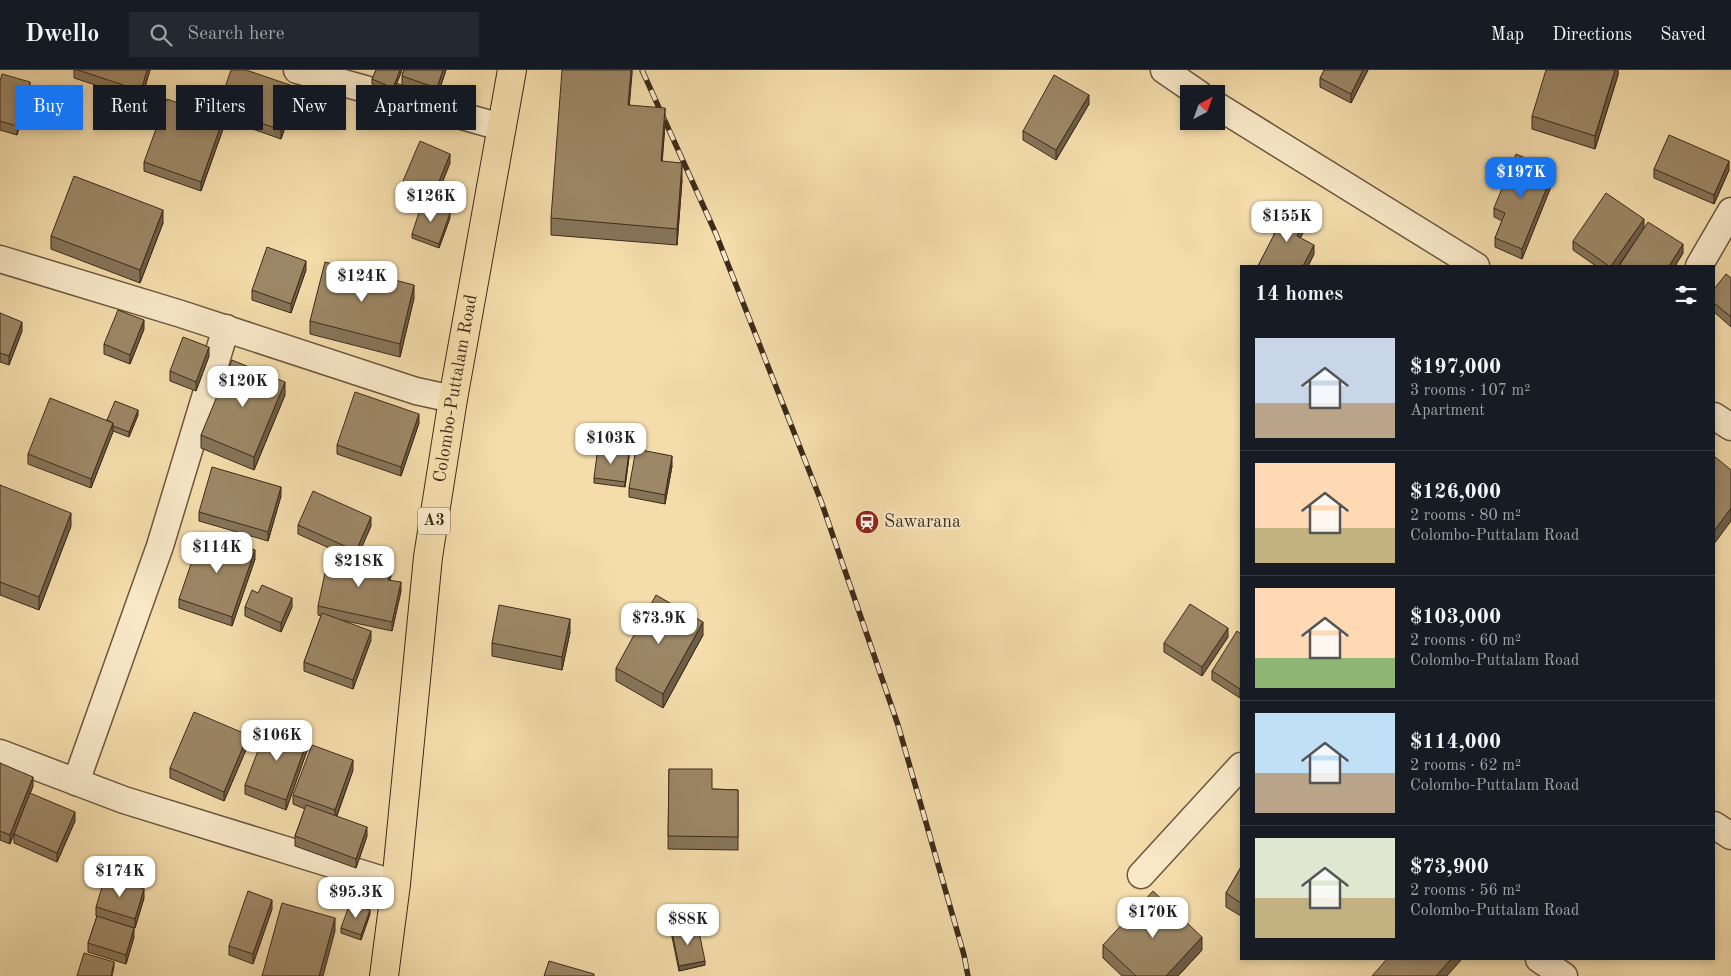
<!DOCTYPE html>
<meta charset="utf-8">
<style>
body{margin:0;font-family:"Old Standard TT",serif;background:#242831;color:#f1f3f6;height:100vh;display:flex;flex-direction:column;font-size:19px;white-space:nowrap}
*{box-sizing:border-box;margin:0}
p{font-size:16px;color:#9ea1a6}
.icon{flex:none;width:28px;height:28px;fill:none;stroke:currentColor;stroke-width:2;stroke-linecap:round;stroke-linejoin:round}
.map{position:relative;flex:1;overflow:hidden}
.panel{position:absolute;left:1240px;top:195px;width:475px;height:695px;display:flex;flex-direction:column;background:#171b24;border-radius:0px;box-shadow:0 2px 8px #0003}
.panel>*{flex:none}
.hud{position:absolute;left:15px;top:15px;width:475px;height:45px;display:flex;gap:10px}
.needle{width:32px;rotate:41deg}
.controls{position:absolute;left:1180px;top:15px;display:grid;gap:10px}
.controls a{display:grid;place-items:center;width:45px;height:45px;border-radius:0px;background:#171b24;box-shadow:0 2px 8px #0003;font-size:25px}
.price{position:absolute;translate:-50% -42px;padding:0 11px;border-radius:10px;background:#fff;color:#222;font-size:16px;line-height:32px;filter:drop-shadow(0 1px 2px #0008)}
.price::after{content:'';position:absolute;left:50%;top:30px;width:15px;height:11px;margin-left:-8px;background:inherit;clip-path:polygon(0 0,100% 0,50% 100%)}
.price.active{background:#1a73e8;color:#fff}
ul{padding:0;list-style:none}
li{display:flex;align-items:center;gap:15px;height:125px;padding:0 15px}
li+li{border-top:1px solid #363941}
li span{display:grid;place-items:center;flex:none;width:140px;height:100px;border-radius:0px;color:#555}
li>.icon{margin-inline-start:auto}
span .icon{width:60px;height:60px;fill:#fffc;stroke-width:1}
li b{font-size:21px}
h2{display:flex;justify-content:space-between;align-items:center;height:60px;padding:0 15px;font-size:21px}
.pill{padding:0 18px;border-radius:0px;background:#171b24;box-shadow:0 2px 8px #0003;font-size:18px;line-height:45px}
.pill.active{background:#1a73e8;color:#fff}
header{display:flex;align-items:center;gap:30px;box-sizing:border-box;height:70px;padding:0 25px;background:#171b24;border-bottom:1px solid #363941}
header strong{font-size:24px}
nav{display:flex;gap:28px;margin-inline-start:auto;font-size:18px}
.search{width:350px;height:45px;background:#242831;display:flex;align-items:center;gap:12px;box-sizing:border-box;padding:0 18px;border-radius:0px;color:#9ea1a6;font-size:19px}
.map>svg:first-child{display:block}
</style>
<header>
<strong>Dwello</strong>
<div class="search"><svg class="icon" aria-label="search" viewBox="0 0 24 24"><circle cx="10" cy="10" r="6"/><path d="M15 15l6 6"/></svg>Search here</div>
<nav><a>Map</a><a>Directions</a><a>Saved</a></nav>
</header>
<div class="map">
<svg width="1731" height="906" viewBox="0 0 1731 906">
<rect width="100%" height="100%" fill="#f4dcab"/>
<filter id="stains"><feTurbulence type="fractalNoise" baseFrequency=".004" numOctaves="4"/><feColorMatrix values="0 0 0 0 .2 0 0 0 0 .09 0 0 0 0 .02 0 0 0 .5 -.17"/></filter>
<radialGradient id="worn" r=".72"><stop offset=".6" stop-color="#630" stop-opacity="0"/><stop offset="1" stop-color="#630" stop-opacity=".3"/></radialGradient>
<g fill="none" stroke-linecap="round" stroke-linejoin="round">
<g stroke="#6a573f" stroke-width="29">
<g id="street">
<polyline points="297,0 501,57"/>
<polyline points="1164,0 1199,24"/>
<polyline points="1216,35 1476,196"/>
<polyline points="0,189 181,244 416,321 453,329"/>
<polyline points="1699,196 1731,141"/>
<polyline points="1714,346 1731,357"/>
<polyline points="0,683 124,730 396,814"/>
<polyline points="76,712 160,476 226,258"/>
<polyline points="1714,755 1731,766"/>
<polyline points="1141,805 1241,696"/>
<polyline points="1539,889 1564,906"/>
</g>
</g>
<g stroke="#3c2b1b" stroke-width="30">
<g id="highway">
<path id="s1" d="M384,906L396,814L428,487L453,329L512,0"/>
</g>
</g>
<use href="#street" stroke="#f8e8c8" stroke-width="26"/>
<use href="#highway" stroke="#f4dcab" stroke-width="28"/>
<g stroke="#3c2b1b" stroke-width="5.5">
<polyline id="rail" points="642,0 716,164 821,431 898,655 964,885 968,906"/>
</g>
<use href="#rail" stroke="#f8e8c8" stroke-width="4" stroke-dasharray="11" stroke-linecap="butt"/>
</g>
<g fill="#867458" stroke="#3c2b1b">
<polygon points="74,0 150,0 141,30 74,8"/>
<polygon points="376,0 402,0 393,23 372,14 372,9"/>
<polygon points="404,0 446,0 437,27 402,15 402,6"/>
<polygon points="632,0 629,35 665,54 662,91 682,110 677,175 551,165 551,148"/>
<polygon points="1368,0 1351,33 1320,17 1320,8"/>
<polygon points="1618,0 1618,5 1595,79 1532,59 1532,46"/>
<polygon points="0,11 30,21 17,65 0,60"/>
<polygon points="296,26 281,69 218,47 218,38"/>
<polygon points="1089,34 1056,90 1023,70 1023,61"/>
<polygon points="223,59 201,121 144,101 144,92"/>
<polygon points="450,93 434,133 403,121 403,111"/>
<polygon points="1654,99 1729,100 1714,134 1654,108"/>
<polygon points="1554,109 1522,189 1495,177 1495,168 1502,151 1494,147 1494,138"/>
<polygon points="450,148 439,178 412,168 412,164"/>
<polygon points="163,153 140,213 51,179 51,166"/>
<polygon points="1274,157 1306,157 1300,168 1314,184 1308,196 1258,196 1274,166"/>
<polygon points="1644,158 1683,183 1675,196 1619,196 1640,164 1618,196 1596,196 1573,180 1573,171"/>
<polygon points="306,200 291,243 252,230 252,220"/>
<polygon points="1731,208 1731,257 1714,242 1714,219"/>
<polygon points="414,228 400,287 310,264 310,251"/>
<polygon points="0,243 22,261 9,295 0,292"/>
<polygon points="144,259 130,294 104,284 104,274"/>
<polygon points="209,286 196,321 170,311 170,301"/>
<polygon points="285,325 254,400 201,378 201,365"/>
<polygon points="138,345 129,367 113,361 91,418 28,394 28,384 107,350"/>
<polygon points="419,353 401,406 337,384 337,375"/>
<polygon points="629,387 625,417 594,413 594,408"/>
<polygon points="672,396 665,434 629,427 629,418"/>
<polygon points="0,415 71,456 39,540 0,525"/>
<polygon points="281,426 268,471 199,451 199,442"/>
<polygon points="298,455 371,456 356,490 391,506 390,510 401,521 392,561 341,550 371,570 353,619 304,601 304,592 321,546 318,545 318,536 356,490 298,464"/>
<polygon points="255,489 232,556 179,538 179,529"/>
<polygon points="245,537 292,537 281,562 245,546"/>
<polygon points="570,562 562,600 492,586 492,573"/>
<polygon points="1241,564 1241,626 1240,628 1212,610 1212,601"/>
<polygon points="703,565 663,638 616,611 616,598"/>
<polygon points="1228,567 1202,606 1164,582 1164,573"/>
<polygon points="248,675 224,731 170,708 170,698"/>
<polygon points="308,678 286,740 245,724 245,715"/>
<polygon points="0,693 33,716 10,774 0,770"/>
<polygon points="669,699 712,719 738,720 738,780 668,779"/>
<polygon points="353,700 337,746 367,766 356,798 295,776 295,766 305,739 293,734 293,725"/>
<polygon points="75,751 57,792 14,773 14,764"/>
<polygon points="1241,797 1241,846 1226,837 1226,823"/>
<polygon points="144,828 135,858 114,852 134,867 126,894 88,882 88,873 97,846 96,846 96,837"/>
<polygon points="272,839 253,894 229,885 229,876"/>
<polygon points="370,844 361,870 341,863 341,858"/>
<polygon points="672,862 705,895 679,901 672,867"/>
<polygon points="1103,875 1202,880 1178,906 1122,906 1103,888"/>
</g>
<g fill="#6d5e47" stroke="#3c2b1b">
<polygon points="147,0 150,0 141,30 141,21"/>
<polygon points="400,0 402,0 393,23 393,18"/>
<polygon points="443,0 446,0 437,27 437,18"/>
<polygon points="631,0 632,0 632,4 628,51 628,35"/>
<polygon points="1363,0 1368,0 1351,33 1351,24"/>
<polygon points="1615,0 1618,0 1618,5 1595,79 1595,66"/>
<polygon points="30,12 30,21 17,65 17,56"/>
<polygon points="296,17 296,26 281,69 281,60"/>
<polygon points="1089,25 1089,34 1056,90 1056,80"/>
<polygon points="665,38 665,54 661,108 661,91"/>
<polygon points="223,49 223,59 201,121 201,112"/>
<polygon points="450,84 450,93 434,133 434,124"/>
<polygon points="1729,91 1729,100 1714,134 1714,125"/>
<polygon points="682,93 682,110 677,175 677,159"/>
<polygon points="1554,100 1554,109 1522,189 1522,179"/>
<polygon points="163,140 163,153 140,213 140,200"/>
<polygon points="450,143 450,148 439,178 439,174"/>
<polygon points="1306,148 1306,157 1297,175 1297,166"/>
<polygon points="1644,149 1644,159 1618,196 1611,196"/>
<polygon points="1683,174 1683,183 1675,196 1669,196"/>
<polygon points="1314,175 1314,184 1308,196 1303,196"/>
<polygon points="306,191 306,200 291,243 291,234"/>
<polygon points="414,215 414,228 400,287 400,274"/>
<polygon points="144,250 144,259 130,294 130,285"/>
<polygon points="22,252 22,261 9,295 9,286"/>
<polygon points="209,277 209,286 196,321 196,312"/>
<polygon points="285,312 285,325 254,400 254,387"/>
<polygon points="138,340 138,345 129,367 129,362"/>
<polygon points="419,344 419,353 401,406 401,397"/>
<polygon points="113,353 113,362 91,418 91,409"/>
<polygon points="629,382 629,387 625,417 625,412"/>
<polygon points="672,386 672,396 665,434 665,425"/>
<polygon points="281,417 281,426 268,471 268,462"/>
<polygon points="1731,438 1731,451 1714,474 1714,461"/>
<polygon points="71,443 71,456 39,540 39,527"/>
<polygon points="371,447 371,456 356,490 356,481"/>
<polygon points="255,480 255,489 232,556 232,547"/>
<polygon points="391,497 391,506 388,519 388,510"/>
<polygon points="401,512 401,521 392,561 392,552"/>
<polygon points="292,528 292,537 281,562 281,553"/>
<polygon points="570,549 570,562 562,600 562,587"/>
<polygon points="703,552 703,565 663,638 663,624"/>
<polygon points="1228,558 1228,567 1202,606 1202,597"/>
<polygon points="371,561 371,570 353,619 353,610"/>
<polygon points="1241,617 1241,626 1240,628 1240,619"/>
<polygon points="248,665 248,675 224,731 224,722"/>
<polygon points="308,669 308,678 286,740 286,730"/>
<polygon points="353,690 353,700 335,750 335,740"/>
<polygon points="33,707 33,716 10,774 10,765"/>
<polygon points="75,742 75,751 57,792 57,783"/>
<polygon points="367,757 367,766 356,798 356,789"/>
<polygon points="144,819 144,828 135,858 135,849"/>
<polygon points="272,830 272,839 253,894 253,884"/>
<polygon points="370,840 370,844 361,870 361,865"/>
<polygon points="335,848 335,861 323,906 319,906"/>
<polygon points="134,858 134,867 126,894 126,885"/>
<polygon points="1202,867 1202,880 1178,906 1166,906"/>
<polygon points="1451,889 1462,889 1447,906 1436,906"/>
<polygon points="705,891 705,895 679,901 679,896"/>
<polygon points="114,892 114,897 112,906 111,906"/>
</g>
<g fill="#9c8766" stroke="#3c2b1b">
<polygon points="78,0 147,0 141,21"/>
<polygon points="231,0 246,0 296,17 281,60 218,38"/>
<polygon points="376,0 400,0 393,18 372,9"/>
<polygon points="404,0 443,0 437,18 402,6"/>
<polygon points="562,0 631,0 628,35 665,38 661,91 682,93 677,159 551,148"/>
<polygon points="1324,0 1363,0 1351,24 1320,8"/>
<polygon points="1546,0 1615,0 1595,66 1532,46"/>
<polygon points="2,4 30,12 17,56 0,51 0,11"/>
<polygon points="1054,5 1089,25 1056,80 1023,61"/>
<polygon points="167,29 223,49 201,112 144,92"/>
<polygon points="1669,65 1729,91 1714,125 1654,99"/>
<polygon points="420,71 450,84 434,124 403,111"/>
<polygon points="1516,84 1554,100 1522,179 1495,168 1505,143 1494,138"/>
<polygon points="74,106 163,140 140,200 51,166"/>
<polygon points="1606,123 1644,149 1611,196 1609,196 1573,171"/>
<polygon points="422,133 450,143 439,174 412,164"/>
<polygon points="1284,137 1306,148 1297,166 1314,175 1303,196 1258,196 1277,159 1274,157"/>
<polygon points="1648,152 1683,174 1669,196 1619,196"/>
<polygon points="267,177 306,191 291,234 252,220"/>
<polygon points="325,192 414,215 400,274 310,251"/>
<polygon points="1726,204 1731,208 1731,247 1714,233 1714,219"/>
<polygon points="118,240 144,250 130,285 104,274"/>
<polygon points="0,243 22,252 9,286 0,283"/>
<polygon points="183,267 209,277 196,312 170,301"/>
<polygon points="232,290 285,312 254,387 201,365"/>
<polygon points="355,322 419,344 401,397 337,375"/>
<polygon points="50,328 113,353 91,409 28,384"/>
<polygon points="115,331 138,340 129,362 113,356 113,353 107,350"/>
<polygon points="598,377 629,382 625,412 594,408"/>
<polygon points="636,379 672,386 665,425 629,418"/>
<polygon points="1714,386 1731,400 1731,438 1714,461"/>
<polygon points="212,397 281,417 268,462 199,442"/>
<polygon points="0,415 71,443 39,527 0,512"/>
<polygon points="313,421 371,447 356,481 298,455"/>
<polygon points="202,462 255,480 232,547 179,529"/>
<polygon points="329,484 391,497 388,510 401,512 392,552 318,536"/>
<polygon points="262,515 292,528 281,553 245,537 252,520 258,523"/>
<polygon points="656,525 703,552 663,624 616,598"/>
<polygon points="1190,534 1228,558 1202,597 1164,573"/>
<polygon points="499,535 570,549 562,587 492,573"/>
<polygon points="322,543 371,561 353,610 304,592"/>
<polygon points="1237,561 1241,564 1241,617 1240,619 1212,601"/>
<polygon points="194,642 248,665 224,722 170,698"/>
<polygon points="268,654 308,669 286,730 245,715"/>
<polygon points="312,675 353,690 335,740 293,725"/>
<polygon points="0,693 33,707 10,765 0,761"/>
<polygon points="669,699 712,699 712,719 738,720 738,767 668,766"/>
<polygon points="30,723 75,742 57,783 14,764"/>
<polygon points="306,735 367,757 356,789 295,766"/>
<polygon points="1241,797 1241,833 1226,823"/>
<polygon points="105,807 144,819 135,849 96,837"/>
<polygon points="248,821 272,830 253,884 229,876"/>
<polygon points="1153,821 1202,867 1166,906 1136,906 1103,875"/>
<polygon points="282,833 335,848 319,906 262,906"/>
<polygon points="350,833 370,840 361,865 341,858"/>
<polygon points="97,846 134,858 126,885 88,873"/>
<polygon points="698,857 705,891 679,896 672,862"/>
<polygon points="84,883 114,892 111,906 77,906"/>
<polygon points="1387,889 1451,889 1436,906 1372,906"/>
<polygon points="549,891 594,904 594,906 544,906"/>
</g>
<defs>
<g id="station-disc" transform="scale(1.25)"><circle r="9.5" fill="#8f2418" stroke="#f8e8c8"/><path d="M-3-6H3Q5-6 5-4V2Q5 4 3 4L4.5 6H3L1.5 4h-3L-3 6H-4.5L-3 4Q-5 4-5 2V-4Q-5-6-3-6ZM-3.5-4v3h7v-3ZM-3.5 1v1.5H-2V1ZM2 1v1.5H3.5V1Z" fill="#fff"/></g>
</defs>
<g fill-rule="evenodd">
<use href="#station-disc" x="867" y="452"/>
</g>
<g text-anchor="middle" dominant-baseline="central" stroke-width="4" stroke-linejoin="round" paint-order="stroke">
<rect fill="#f8e8c8" stroke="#74644f" stroke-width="1" x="418" y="437.5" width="32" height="27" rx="4"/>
<g font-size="16" font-weight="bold" fill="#3c2b1b">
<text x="434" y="451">A3</text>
</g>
<g font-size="18" fill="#3c2b1b" stroke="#f8e8c8">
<text stroke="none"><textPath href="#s1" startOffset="592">Colombo-Puttalam Road</textPath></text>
</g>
<g font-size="18" fill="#3c2b1b" stroke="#f8e8c8" text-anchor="start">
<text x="884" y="452">Sawarana</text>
</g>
</g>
<rect width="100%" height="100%" filter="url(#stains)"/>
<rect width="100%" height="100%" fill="url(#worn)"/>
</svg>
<div class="controls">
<a><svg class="needle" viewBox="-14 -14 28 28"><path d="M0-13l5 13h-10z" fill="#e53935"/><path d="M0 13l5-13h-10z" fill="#9ea1a6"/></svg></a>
</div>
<b class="price active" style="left:1521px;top:129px">$197K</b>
<b class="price" style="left:431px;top:153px">$126K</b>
<b class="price" style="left:1287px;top:173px">$155K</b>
<b class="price" style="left:362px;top:233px">$124K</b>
<b class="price" style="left:243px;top:338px">$120K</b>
<b class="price" style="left:611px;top:395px">$103K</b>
<b class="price" style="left:217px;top:504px">$114K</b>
<b class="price" style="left:359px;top:518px">$218K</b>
<b class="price" style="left:659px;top:575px">$73.9K</b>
<b class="price" style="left:277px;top:692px">$106K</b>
<b class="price" style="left:120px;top:828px">$174K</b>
<b class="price" style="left:356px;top:849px">$95.3K</b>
<b class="price" style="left:1153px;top:869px">$170K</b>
<b class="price" style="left:688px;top:876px">$88K</b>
<div class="hud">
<a class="pill active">Buy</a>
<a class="pill">Rent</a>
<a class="pill">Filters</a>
<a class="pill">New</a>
<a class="pill">Apartment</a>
</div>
<section class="panel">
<h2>14 homes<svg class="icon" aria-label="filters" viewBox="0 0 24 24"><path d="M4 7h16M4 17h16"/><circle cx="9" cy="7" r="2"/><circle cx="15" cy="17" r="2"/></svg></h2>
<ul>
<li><span style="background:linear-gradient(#c9d6e8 65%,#b9a48a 0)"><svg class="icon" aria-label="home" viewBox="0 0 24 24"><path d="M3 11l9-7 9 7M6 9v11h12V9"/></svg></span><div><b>$197,000</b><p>3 rooms · 107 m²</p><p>Apartment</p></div></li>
<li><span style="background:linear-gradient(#ffd9b3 65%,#c2b280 0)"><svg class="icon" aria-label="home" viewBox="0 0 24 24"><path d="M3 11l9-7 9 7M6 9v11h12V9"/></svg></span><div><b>$126,000</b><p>2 rooms · 80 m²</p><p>Colombo-Puttalam Road</p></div></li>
<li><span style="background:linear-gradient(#ffd9b3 70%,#8fb573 0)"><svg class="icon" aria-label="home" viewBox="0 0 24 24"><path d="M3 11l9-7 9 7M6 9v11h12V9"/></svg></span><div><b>$103,000</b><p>2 rooms · 60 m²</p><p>Colombo-Puttalam Road</p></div></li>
<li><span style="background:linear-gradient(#bfe0f5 60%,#b9a48a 0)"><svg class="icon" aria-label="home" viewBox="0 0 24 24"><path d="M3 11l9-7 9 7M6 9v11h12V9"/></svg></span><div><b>$114,000</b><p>2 rooms · 62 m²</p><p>Colombo-Puttalam Road</p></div></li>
<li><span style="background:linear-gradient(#dfe7d0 60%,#c2b280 0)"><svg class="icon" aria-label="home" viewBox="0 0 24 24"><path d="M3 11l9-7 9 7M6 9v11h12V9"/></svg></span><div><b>$73,900</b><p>2 rooms · 56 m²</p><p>Colombo-Puttalam Road</p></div></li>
</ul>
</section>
</div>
